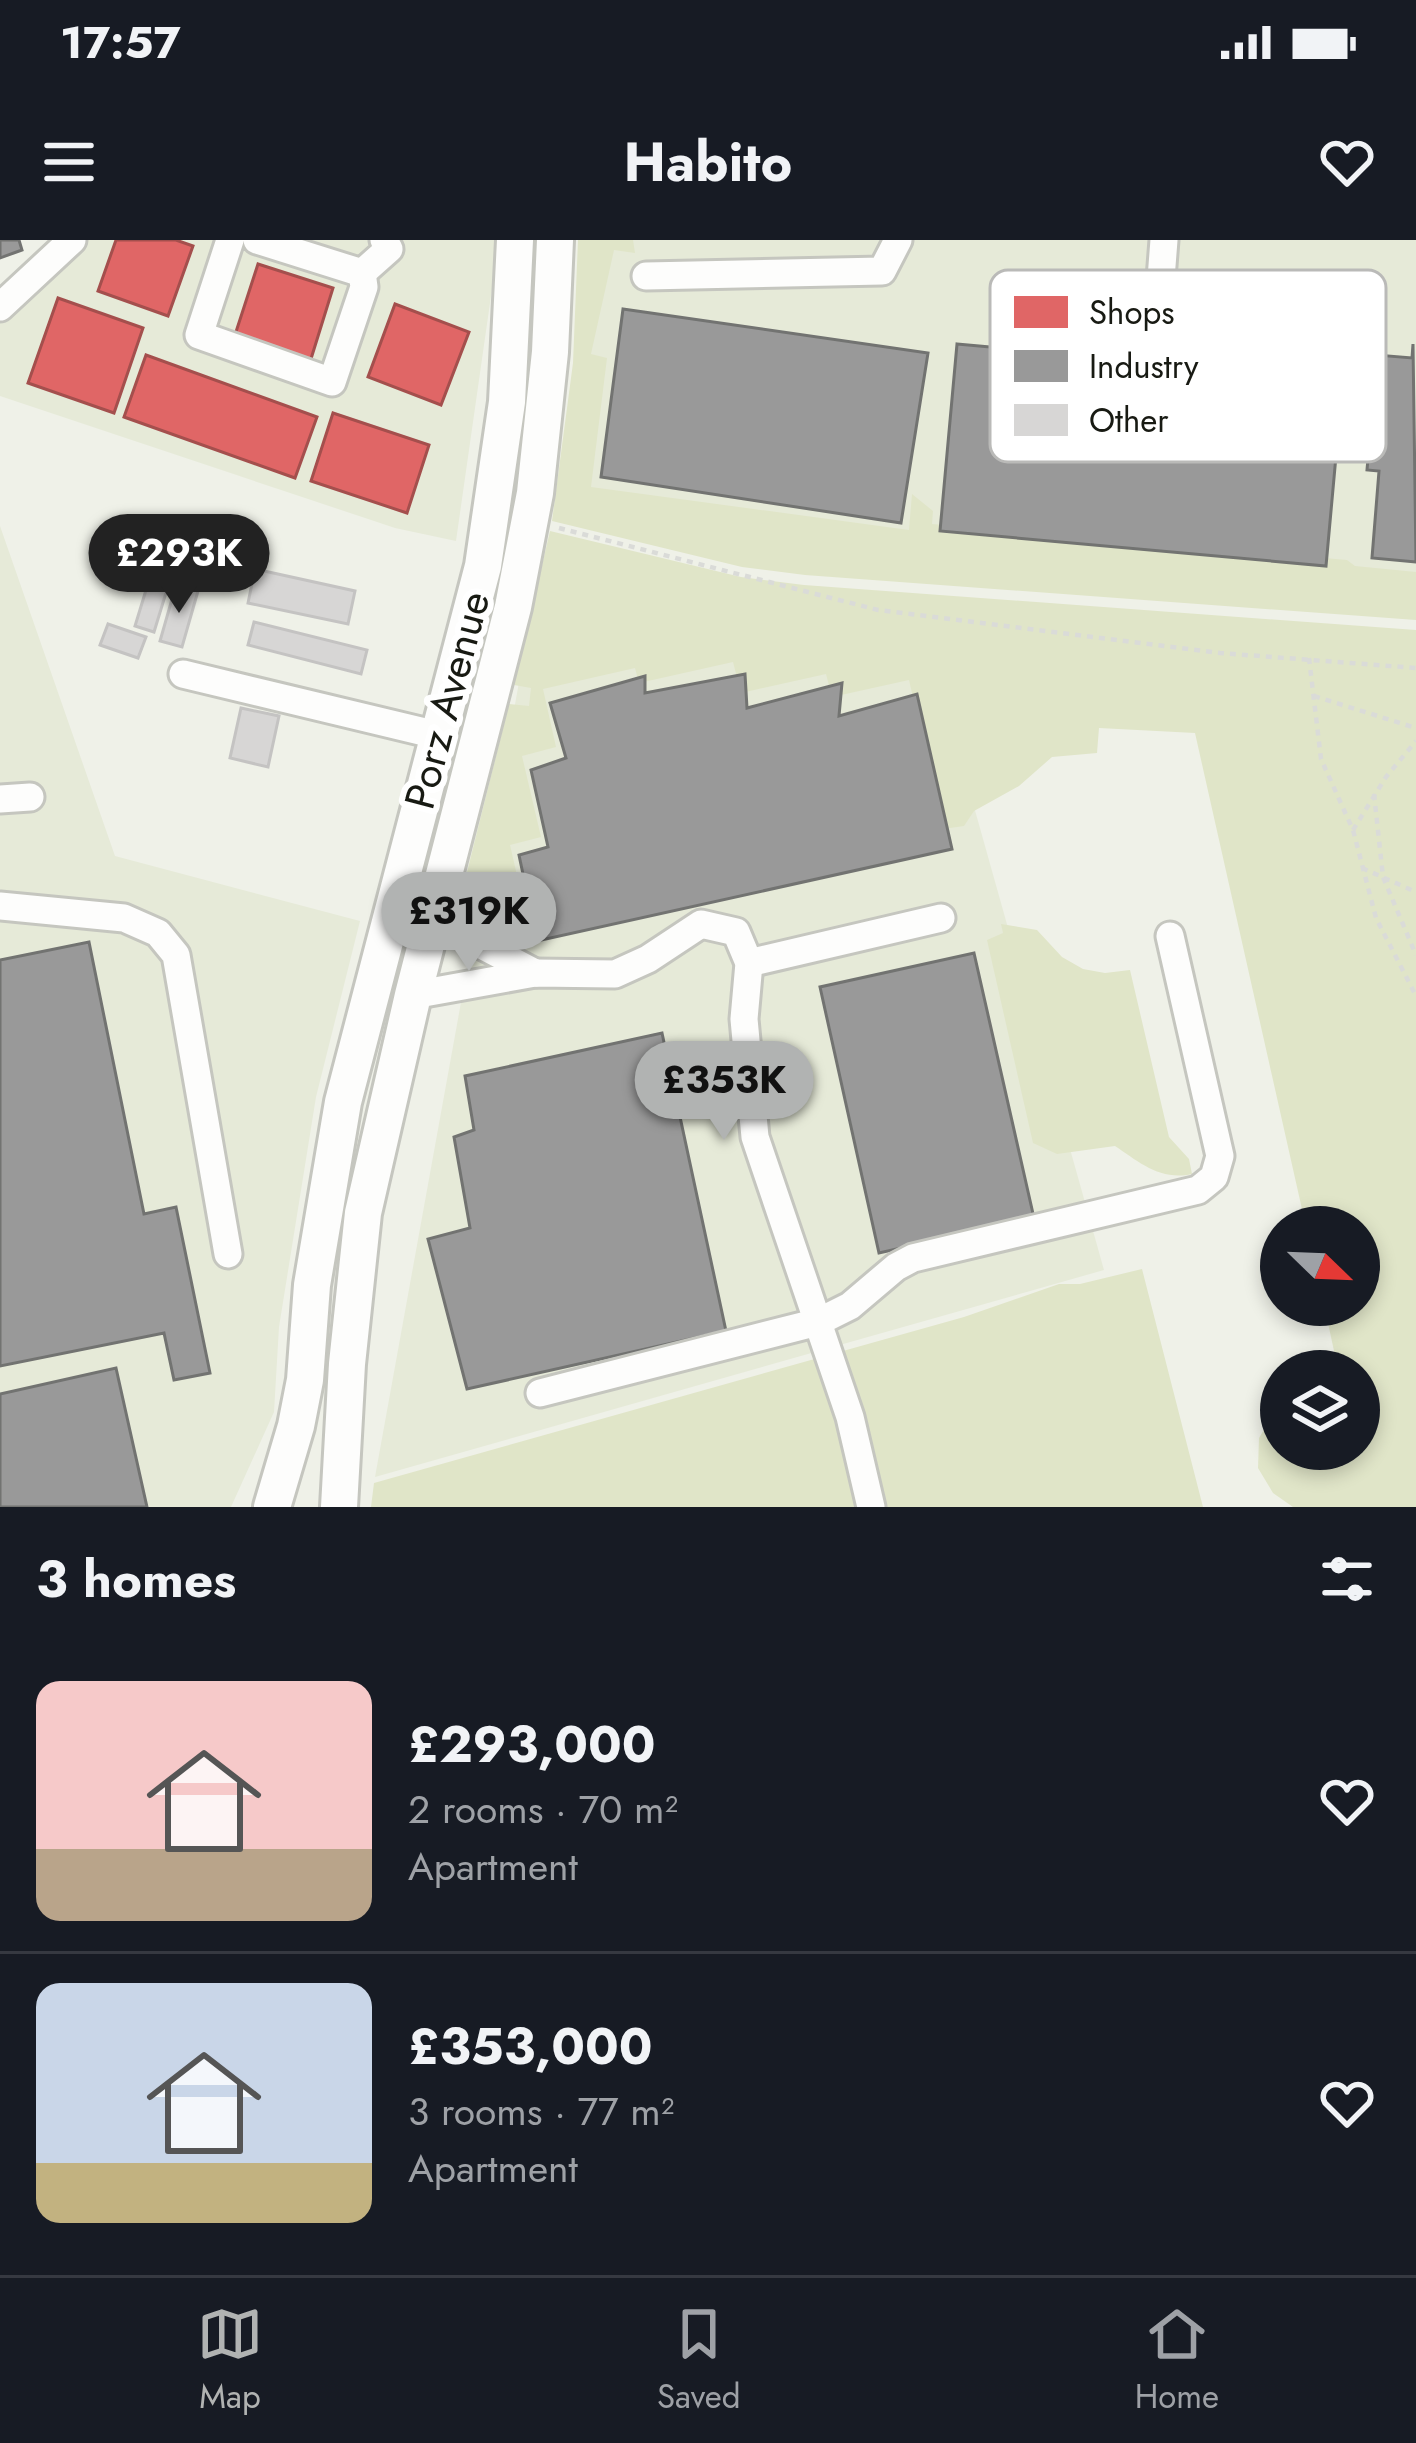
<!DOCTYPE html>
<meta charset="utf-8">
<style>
body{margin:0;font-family:Jost,sans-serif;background:#20242c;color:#f1f3f6;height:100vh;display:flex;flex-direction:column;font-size:45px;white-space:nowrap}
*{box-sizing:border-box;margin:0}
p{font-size:39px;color:#9ea1a6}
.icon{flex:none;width:66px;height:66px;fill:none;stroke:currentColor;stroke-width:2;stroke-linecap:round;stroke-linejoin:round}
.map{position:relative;height:1267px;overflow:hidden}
.drawer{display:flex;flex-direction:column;background:#171b24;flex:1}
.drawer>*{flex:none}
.needle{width:78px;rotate:113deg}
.fabs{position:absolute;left:1260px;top:966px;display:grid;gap:24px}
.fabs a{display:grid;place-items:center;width:120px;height:120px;border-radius:50%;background:#171b24;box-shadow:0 6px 18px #0003;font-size:60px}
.price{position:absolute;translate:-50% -102px;padding:0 27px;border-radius:42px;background:#b1b3b2;color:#111;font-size:39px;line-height:78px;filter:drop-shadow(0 3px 6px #0008)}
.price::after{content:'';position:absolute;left:50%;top:72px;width:36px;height:27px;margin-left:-18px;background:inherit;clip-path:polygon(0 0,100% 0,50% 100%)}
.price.on{background:#222;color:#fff}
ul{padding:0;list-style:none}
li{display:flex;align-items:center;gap:36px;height:300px;padding:0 36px}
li+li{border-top:3px solid #363941}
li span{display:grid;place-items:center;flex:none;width:336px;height:240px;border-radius:24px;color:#555}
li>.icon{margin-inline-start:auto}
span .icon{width:144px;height:144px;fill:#fffc;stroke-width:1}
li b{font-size:51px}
h2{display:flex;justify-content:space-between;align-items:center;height:144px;padding:0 36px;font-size:51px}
.status{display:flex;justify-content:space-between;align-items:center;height:84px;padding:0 60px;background:#171b24;direction:ltr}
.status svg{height:33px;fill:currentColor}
header{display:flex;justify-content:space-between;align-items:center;height:156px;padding:0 36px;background:#171b24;font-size:54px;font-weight:700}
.menu{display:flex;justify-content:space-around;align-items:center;height:168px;border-top:3px solid #363941;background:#171b24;font-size:33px;color:#9ea1a6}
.menu a{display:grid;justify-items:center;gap:6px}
.menu .on{color:#b1b3b2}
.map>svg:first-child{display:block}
</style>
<div class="status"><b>17:57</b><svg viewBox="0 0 49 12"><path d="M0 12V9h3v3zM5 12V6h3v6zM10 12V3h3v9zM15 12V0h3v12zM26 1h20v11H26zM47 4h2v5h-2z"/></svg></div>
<header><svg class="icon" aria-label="menu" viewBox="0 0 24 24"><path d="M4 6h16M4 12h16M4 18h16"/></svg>Habito<svg class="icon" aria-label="heart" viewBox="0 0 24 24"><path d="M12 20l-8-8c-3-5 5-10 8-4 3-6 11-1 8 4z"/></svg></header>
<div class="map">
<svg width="1416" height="1267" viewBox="0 0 1416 1267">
<rect width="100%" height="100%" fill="#eff1e8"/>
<g fill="#e6ead8">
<polygon points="49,0 499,0 456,301 395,288 0,156 0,68"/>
<polygon points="582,0 1416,0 1416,367 578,269"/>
<polygon points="0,286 115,616 360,681 316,857 279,1087 274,1172 231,1267 0,1267"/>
<polygon points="533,365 937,435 1104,1030 375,1237"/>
</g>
<g fill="#e0e5c8">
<polygon points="578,0 633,0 635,13 614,10 591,114 607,118 591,247 909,290 912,254 933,271 932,284 1347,320 1355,326 1416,332 1416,380 805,335 742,327 552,281 573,123"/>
<path d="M550,291L741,337L804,345L1416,390V1267H1293L1273,1253L1258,1228L1259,1198L1281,1161V1209H1359V1131H1335L1338,1129L1324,1065H1359V987H1306L1195,493L1099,488L1097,513L1052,517L1019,546L974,571L964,586L943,589L909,440L832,457L826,434L741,453L733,422L639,443L635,428L543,449L556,507L522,516L541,597L510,605L528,683L515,694C484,684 469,693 461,656L509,464L529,466L531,448L514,445Z"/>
<path d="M1001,684L1037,690L1062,717L1083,729L1105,733L1130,730L1169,897L1189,919L1192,934C1160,941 1139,922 1115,906L1057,914L1033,903L987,700L1003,693Z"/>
<polygon points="1142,1029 1203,1267 371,1267 374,1243 964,1077 1059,1044 1080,1044"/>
</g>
<g fill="#e06666" stroke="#a44f4d" stroke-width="3">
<polygon points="116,0 176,0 193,6 168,76 98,51"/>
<polygon points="258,24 333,48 310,122 234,98"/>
<polygon points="58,58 143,88 114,173 28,143"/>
<polygon points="395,64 469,92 441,165 368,137"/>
<polygon points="146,115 317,177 295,238 124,177"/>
<polygon points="333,173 429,205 407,273 311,241"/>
</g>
<g fill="#999" stroke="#727371" stroke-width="3">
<polygon points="0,0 19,0 22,10 0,18"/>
<polygon points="623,69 928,113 901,283 601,237"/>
<polygon points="957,104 1343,139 1326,326 940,291"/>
<polygon points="1413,104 1416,322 1372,318 1379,231 1367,230 1377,115 1412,118"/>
<polygon points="745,434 747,468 842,443 839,476 917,454 952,609 537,701 519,615 548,607 531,530 566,518 550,463 645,436 645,453"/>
<polygon points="89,702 144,974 176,967 210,1133 174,1140 164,1093 0,1126 0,720"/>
<polygon points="974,713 1034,978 879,1013 820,747"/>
<polygon points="662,793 726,1091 467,1149 428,999 470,988 454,897 474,890 465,836"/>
<polygon points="116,1128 147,1267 0,1267 0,1154"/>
</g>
<g fill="#d7d6d5" stroke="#c4c3c2" stroke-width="3">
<polygon points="255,329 355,351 348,384 248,363"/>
<polygon points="150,337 169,343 154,392 135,386"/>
<polygon points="176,345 198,351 182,407 160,401"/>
<polygon points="254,382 367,410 361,434 248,405"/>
<polygon points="108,384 146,397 138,418 100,405"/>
<polygon points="241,468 279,476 268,527 230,518"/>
</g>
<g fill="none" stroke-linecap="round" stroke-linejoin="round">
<g stroke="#c5c6bf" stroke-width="33">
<g id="minor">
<polyline points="230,0 199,95 332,142 364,47 362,33 257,0"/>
<polyline points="362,33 389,9 384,0"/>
<polyline points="646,36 882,31 898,0"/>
<polyline points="0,67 72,0"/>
<polyline points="1156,103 1164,0"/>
<polyline points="183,434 437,495"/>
<polyline points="0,559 30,557"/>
<polyline points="0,666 124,678 158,693 176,715 228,1014"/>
<polyline points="432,679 535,733"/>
<polyline points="749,723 941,678"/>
<polyline points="413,755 535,733 615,734 648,719 701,684 736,692 749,723 744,779 755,897 850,1177 871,1267"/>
<polyline points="540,1153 818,1082 850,1066 896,1027 913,1018 1198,950 1214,937 1220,916 1170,696"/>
</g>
</g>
<g stroke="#c5c6bf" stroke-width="42">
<g id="major">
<polyline points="272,1267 296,1186 305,1140 312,1045 343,862 483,326 507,162 515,0"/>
<polyline points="339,1267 347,1124 363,973 413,755 513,367 535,253 550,112 555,0"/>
</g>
</g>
<g stroke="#dadbd8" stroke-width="4.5" stroke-dasharray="6 6" stroke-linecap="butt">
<polyline points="559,288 878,370 1220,413 1416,428"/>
<polyline points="1309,418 1321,519 1353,590 1376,678 1416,756"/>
<polyline points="1314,456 1416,488"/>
<polyline points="1374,554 1383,637 1416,715"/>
<polyline points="1353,590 1386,537 1416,501"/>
<polyline points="1362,628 1416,652"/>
</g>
<use href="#minor" stroke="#fdfdfc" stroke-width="27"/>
<use href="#major" stroke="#fdfdfc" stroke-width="36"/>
</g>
<g text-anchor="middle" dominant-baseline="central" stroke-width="12" stroke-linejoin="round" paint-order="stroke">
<g font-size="42" fill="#181a13" stroke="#fff">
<text transform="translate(447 460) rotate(-75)">Porz Avenue</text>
</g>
</g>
<rect x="990" y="30" width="396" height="192" rx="18" fill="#fff" stroke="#babab8" stroke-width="3"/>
<rect x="1014" y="56" width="54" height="32" fill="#e06666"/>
<rect x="1014" y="110" width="54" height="32" fill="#999"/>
<rect x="1014" y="164" width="54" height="32" fill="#d7d6d5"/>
<g font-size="33" fill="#181a13">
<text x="1089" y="84">Shops</text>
<text x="1089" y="138">Industry</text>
<text x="1089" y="192">Other</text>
</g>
</svg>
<div class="fabs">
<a><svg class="needle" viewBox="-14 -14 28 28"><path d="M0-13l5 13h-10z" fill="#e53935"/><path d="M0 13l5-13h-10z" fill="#9ea1a6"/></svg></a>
<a><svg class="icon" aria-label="layers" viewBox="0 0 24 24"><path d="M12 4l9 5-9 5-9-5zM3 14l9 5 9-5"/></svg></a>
</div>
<b class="price on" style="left:179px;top:376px">£293K</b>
<b class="price" style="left:469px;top:734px">£319K</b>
<b class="price" style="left:724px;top:903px">£353K</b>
</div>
<section class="drawer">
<h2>3 homes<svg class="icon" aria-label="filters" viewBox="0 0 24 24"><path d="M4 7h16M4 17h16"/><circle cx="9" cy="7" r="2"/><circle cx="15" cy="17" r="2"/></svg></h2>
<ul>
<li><span style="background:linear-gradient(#f6c9c9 70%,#b9a48a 0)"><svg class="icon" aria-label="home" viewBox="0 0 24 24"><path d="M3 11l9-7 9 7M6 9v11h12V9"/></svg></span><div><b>£293,000</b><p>2 rooms · 70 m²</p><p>Apartment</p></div><svg class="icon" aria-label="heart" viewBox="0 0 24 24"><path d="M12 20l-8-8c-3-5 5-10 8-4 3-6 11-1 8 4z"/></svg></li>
<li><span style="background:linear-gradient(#c9d6e8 75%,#c2b280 0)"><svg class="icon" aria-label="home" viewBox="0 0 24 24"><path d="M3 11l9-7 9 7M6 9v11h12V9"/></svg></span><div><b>£353,000</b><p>3 rooms · 77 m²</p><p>Apartment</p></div><svg class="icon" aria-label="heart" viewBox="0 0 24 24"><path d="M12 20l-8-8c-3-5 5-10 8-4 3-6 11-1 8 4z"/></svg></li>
</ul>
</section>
<nav class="menu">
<a class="on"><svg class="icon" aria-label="map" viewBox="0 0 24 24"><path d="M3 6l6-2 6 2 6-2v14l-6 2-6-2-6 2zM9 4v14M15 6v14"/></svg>Map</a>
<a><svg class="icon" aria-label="saved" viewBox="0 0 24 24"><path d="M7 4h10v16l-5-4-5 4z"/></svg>Saved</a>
<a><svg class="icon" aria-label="home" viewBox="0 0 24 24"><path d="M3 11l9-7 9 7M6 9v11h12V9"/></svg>Home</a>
</nav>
